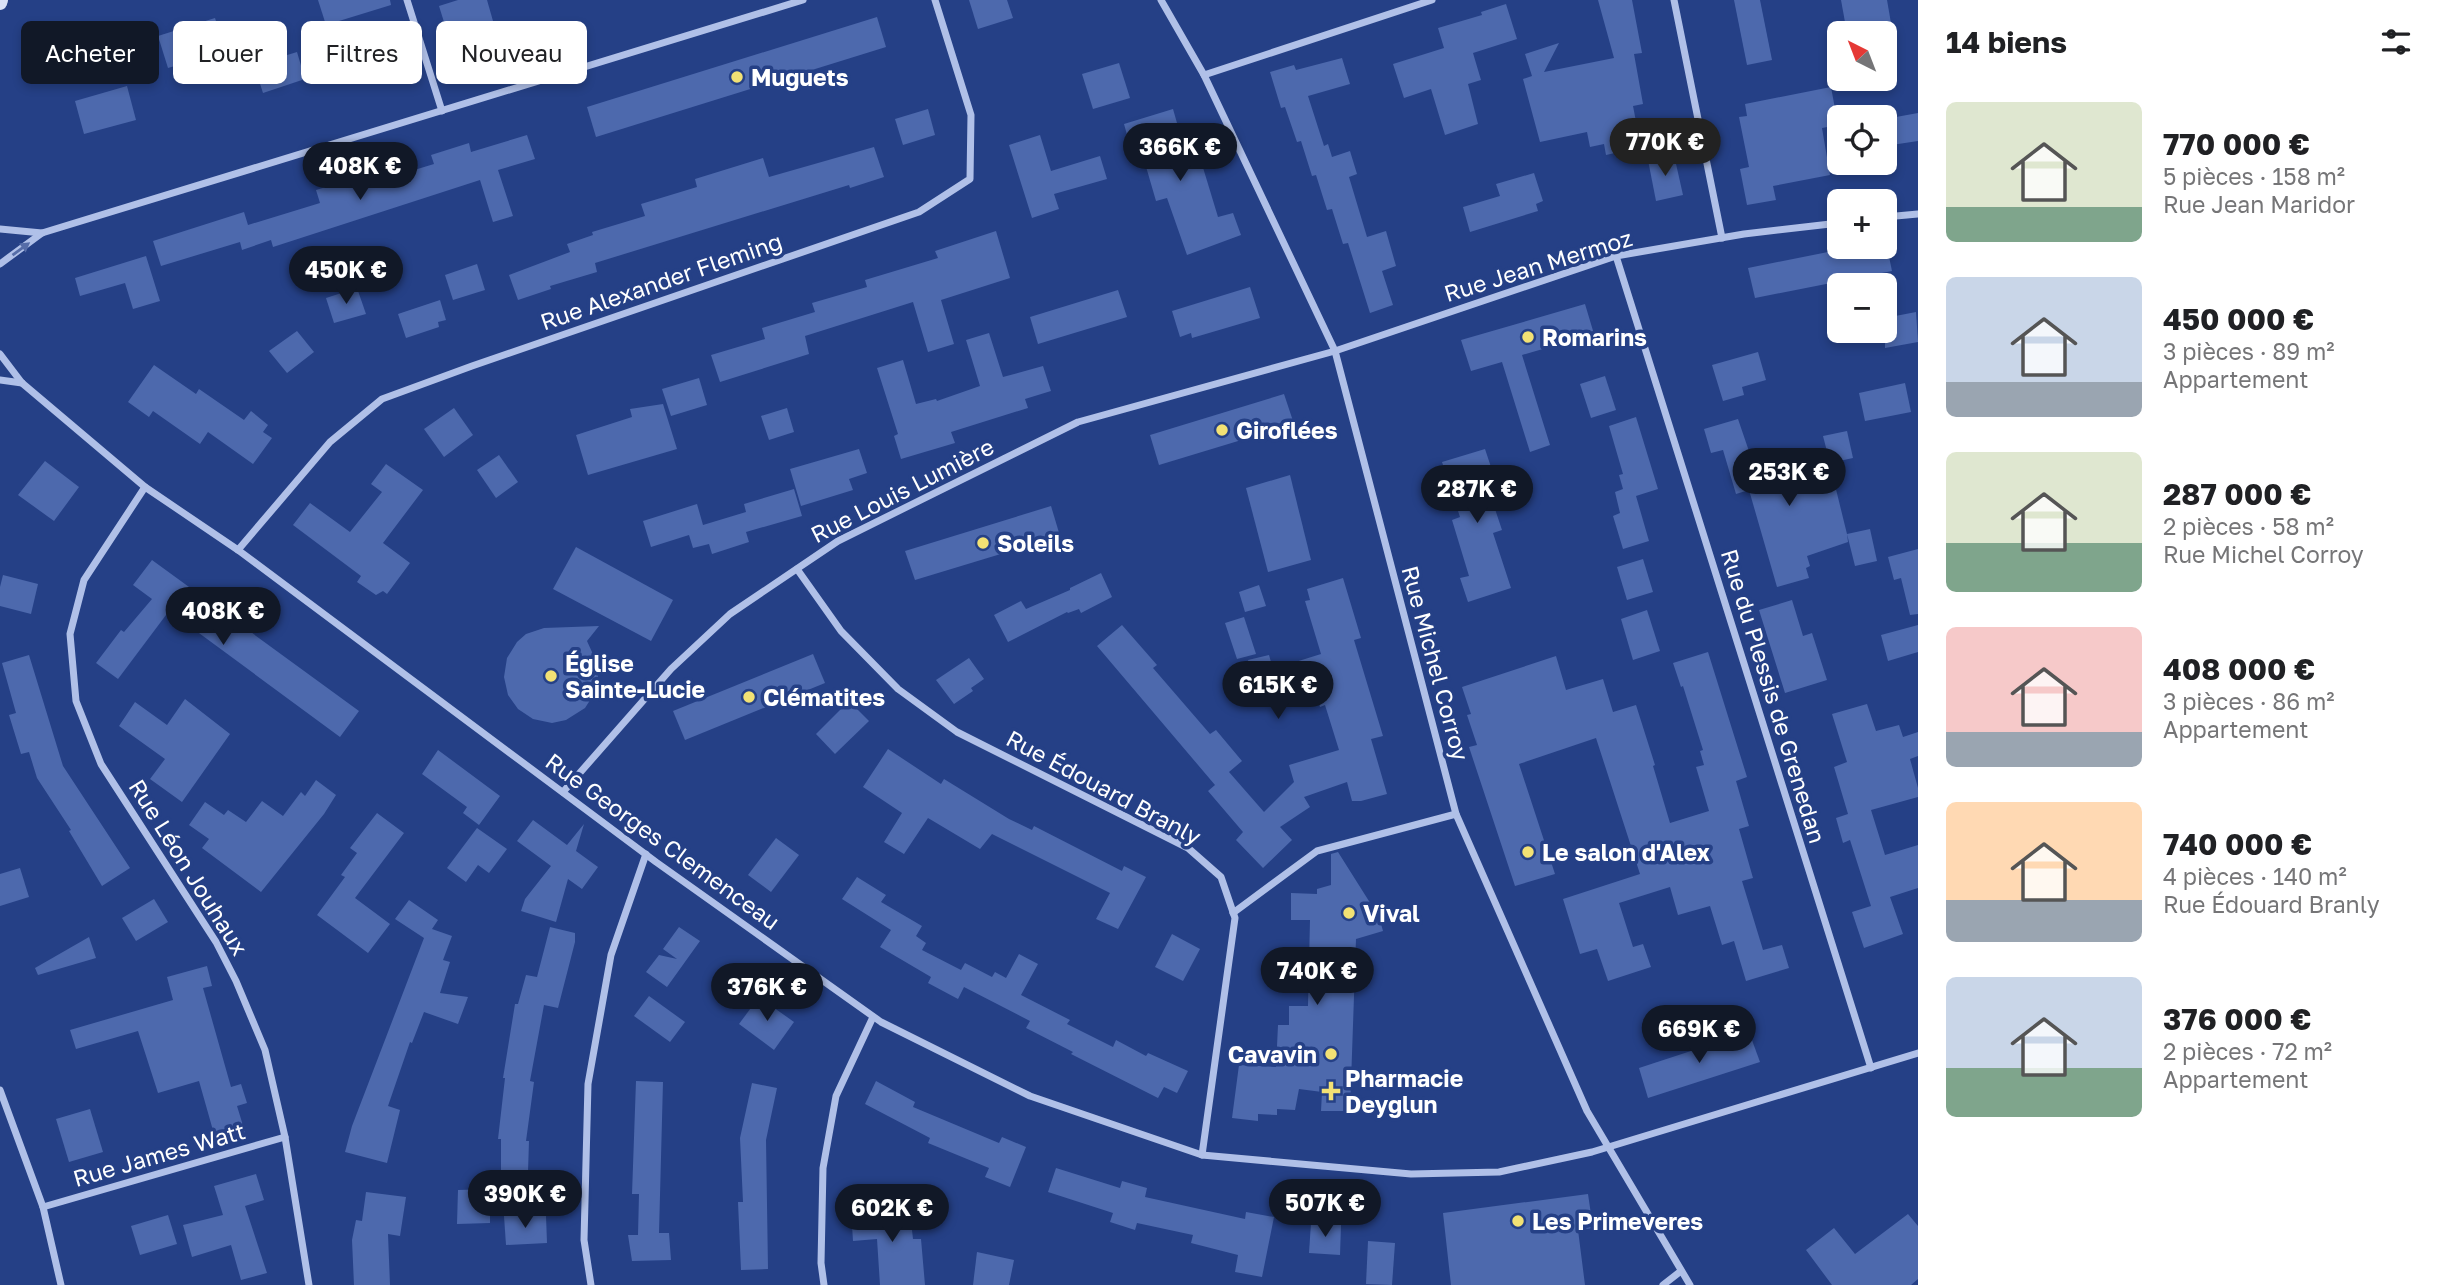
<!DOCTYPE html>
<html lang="fr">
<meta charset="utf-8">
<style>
body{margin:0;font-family:"Golos Text",sans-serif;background:#f2f2f2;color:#202124;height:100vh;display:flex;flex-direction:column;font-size:26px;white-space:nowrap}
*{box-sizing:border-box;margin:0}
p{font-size:23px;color:#757577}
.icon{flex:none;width:38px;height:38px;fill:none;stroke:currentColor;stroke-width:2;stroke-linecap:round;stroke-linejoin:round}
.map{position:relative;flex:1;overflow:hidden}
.panel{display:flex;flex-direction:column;background:#fff;width:525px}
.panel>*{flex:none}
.guide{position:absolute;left:21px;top:21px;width:665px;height:63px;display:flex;gap:14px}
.needle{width:46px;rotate:318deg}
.buttons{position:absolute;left:1827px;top:21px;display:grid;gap:14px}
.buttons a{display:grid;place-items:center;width:70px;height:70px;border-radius:10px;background:#fff;box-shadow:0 4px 10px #0003;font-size:35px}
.price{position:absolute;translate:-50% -60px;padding:0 16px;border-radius:24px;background:#111827;color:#fff;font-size:23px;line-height:46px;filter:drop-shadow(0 2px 4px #0008)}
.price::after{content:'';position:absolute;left:50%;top:42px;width:21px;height:16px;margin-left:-10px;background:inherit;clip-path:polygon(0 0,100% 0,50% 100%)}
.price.active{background:#222;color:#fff}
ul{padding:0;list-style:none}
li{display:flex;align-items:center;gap:21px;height:175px;padding:0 28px}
li span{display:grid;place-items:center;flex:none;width:196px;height:140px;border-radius:10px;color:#555}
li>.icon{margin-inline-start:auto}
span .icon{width:84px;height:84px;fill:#fffc;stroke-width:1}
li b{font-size:30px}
h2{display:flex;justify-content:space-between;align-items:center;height:84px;padding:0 28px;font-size:30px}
.tag{padding:0 24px;border-radius:10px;background:#fff;box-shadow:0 4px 10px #0003;font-size:24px;line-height:63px}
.tag.active{background:#111827;color:#fff}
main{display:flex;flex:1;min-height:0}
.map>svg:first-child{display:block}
</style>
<main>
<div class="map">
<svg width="1918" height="1285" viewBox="0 0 1918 1285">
<rect width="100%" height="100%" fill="#254086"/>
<g fill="#4d69ad">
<polygon points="318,0 390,0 391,5 326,25"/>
<polygon points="458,0 487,0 493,21 448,35 439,6"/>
<polygon points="969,0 1007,0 1013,18 978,29"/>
<polygon points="1598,0 1632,0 1642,53 1634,54 1643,104 1633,106 1641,147 1606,155 1604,144 1590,147 1587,132 1540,142 1523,79 1532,76 1525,54 1559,43 1544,72 1614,58"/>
<polygon points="1734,0 1760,0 1772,60 1747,65"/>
<polygon points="1841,0 1887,0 1892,29 1876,33 1847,33"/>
<polygon points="1506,4 1517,39 1473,53 1481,80 1468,84 1478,124 1445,135 1431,89 1404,98 1393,64 1444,48 1438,28 1482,15 1481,12"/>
<polygon points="877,17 886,47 596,137 587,107"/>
<polygon points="215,18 225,51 168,68 158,36"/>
<polygon points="280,43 284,56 297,52 305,79 263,93 250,53"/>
<polygon points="1342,58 1350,84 1308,96 1324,146 1328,144 1332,157 1350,151 1357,174 1349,177 1367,237 1386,231 1396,266 1382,271 1393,305 1370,313 1348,243 1343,244 1332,209 1327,210 1316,175 1312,176 1301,141 1297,142 1285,107 1281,108 1270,72 1294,65 1296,70"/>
<polygon points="1119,63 1130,98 1093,109 1082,74"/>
<polygon points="127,86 136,120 84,134 75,101"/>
<polygon points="1831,87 1838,125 1822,128 1830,175 1773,186 1776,200 1747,205 1740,169 1749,167 1739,117 1747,116 1745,104"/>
<polygon points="928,109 935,135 903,145 895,119"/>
<polygon points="1173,109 1189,165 1201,161 1218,217 1233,213 1241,235 1187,255 1167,198 1156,201 1140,146 1131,149 1124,124"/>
<polygon points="1918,113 1918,141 1885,146 1885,119"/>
<polygon points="527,135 535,159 498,170 513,216 493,222 480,180 273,247 271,240 242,250 240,242 161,266 153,241 244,212 248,225 320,203 316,190 353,179 355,188 434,164 431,155 469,143 471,152"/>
<polygon points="1040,135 1051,171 1100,156 1107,179 1054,194 1059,209 1032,218 1009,145"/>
<polygon points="874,147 884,177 850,188 849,185 595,263 597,272 550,286 551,289 518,300 509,275 570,252 567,244 593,235 592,232 645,216 641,204 697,187 695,179 763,158 769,177"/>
<polygon points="1674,155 1683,195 1656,201 1648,160"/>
<polygon points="1534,173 1543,201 1536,204 1538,211 1470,232 1463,207 1500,196 1496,184"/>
<polygon points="996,231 1010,278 941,300 954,344 928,352 913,302 805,336 809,354 720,382 711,355 765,339 762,328 815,312 812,303 867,287 865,280 938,258 935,251"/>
<polygon points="1853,247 1887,247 1892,271 1755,298 1748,268"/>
<polygon points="146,256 160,301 133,309 125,283 80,296 75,278"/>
<polygon points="477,264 485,290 453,300 445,275"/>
<polygon points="1250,287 1260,318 1192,338 1191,333 1180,337 1172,311"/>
<polygon points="357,288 366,314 334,323 326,298"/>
<polygon points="1118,290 1127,317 1038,344 1030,317"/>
<polygon points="440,300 446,320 438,322 439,327 406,338 398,314"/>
<polygon points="1585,304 1594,334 1522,355 1550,445 1530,452 1502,362 1471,371 1461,340"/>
<polygon points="1916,312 1918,342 1885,348 1885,318"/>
<polygon points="297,331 314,352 287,373 269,351"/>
<polygon points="989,333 1003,377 1043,366 1051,391 1025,399 1028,408 951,432 955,443 901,459 894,436 898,434 877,368 903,360 916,404 936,399 937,401 980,386 966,340"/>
<polygon points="1758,352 1766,380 1742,387 1744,395 1723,401 1712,365"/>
<polygon points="154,365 196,394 199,389 244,420 251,411 268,425 263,432 272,438 253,464 208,432 200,444 153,411 149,417 128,402"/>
<polygon points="1605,376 1616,410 1591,418 1580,384"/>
<polygon points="699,378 707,405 671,416 662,389"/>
<polygon points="1905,383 1911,412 1865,421 1859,393"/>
<polygon points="1284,394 1294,424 1159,465 1150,435"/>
<polygon points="663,404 677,449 588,475 576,435 632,417 630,409"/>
<polygon points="454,408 473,435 444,457 424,429"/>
<polygon points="787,408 794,432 769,440 761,416"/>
<polygon points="1636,417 1658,489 1636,496 1649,541 1623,549 1613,516 1620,513 1615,492 1623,489 1619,475 1623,474 1609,426"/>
<polygon points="1738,419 1753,463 1779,456 1787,482 1831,469 1847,534 1870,529 1877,561 1855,566 1847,534 1848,542 1807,556 1810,566 1806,568 1809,578 1777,587 1749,490 1736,494 1723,450 1711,453 1704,429"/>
<polygon points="1847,431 1853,458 1830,463 1823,436"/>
<polygon points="859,449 867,473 849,479 853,490 801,506 790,469"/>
<polygon points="1485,449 1493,473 1484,476 1502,530 1493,533 1511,588 1468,602 1460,578 1469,576 1452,520 1460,517 1442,462"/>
<polygon points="499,455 518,482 496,498 477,470"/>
<polygon points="45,461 79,487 54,521 18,495"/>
<polygon points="386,464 423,490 383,543 410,563 387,594 383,591 376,595 357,582 361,576 293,525 310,503 350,532 382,492 371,484"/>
<polygon points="1290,475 1311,560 1268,572 1246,488"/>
<polygon points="794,489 802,516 746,532 749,542 712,554 709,544 693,548 689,535 651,547 643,521 697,504 703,525 746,512 744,504"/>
<polygon points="1051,506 1060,536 915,580 905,551"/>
<polygon points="576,547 673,600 651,641 553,589"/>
<polygon points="1918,549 1918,614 1910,615 1901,578 1894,580 1888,557"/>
<polygon points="1643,559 1653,592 1627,600 1617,567"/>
<polygon points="152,560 359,711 340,737 169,611 118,679 96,663 121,630 124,632 152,599 133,585"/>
<polygon points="1101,573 1112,597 1081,613 1079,609 1068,613 1067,612 1008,642 994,615 1021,601 1026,609 1070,590 1070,588"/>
<polygon points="3,575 38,584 31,614 0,606 0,587"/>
<polygon points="1343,578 1361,638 1354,640 1383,736 1371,739 1387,794 1361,801 1352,801 1347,782 1304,797 1310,807 1280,827 1292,840 1263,868 1236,840 1243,832 1208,791 1215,785 1097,646 1122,625 1157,665 1153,668 1210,734 1216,730 1242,761 1229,772 1264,812 1294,782 1289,765 1339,750 1325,705 1320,707 1314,686 1261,702 1248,660 1269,655 1273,669 1321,654 1305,601 1310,600 1307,589"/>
<polygon points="1259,585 1266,606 1245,612 1239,592"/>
<polygon points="1792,600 1803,636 1812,633 1827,680 1785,693 1759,610"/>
<polygon points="1647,610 1660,651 1633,660 1621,619"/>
<polygon points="1244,617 1256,654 1237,659 1225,623"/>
<polygon points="1918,625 1918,652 1888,661 1881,635"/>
<polygon points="599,626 587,641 597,663 598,678 596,691 585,708 566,720 552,723 533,719 518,709 508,695 504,677 507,658 517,642 526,634 544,628"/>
<polygon points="1708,652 1747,777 1736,781 1749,826 1739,829 1753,878 1742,881 1763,950 1782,945 1789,968 1746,981 1734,941 1722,945 1710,906 1678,915 1670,887 1619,903 1633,947 1643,944 1651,967 1608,981 1597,949 1580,954 1563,899 1640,874 1596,738 1519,764 1555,874 1515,886 1469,747 1477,745 1467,715 1471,714 1462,687 1556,656 1566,690 1603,679 1613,712 1636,705 1655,765 1653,766 1670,823 1709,811 1696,767 1704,765 1700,751 1703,750 1683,686 1681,687 1673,663"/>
<polygon points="813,654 825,683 685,740 673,711"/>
<polygon points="29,655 63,766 130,868 102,886 69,831 71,830 37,778 29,752 21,754 9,715 16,713 2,663"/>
<polygon points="969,658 984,679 971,688 973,691 954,704 936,680"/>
<polygon points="185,699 230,734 182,802 150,779 165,759 119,726 135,702 167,725"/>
<polygon points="849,701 869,721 835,754 816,734"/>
<polygon points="1867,704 1876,731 1899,725 1903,737 1918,732 1918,756 1910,759 1918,788 1918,797 1871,810 1885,855 1918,845 1918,888 1890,897 1903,934 1864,948 1852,912 1871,906 1850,840 1843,843 1836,818 1848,814 1834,767 1847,762 1832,714"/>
<polygon points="888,749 941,784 944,779 1009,819 1032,830 1034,826 1122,871 1124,866 1146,877 1118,929 1096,919 1110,893 992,834 980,849 928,818 904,854 884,842 902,813 863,787"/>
<polygon points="438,750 500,796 479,825 463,813 467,807 422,774"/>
<polygon points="316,780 336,795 324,814 261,892 202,848 209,839 189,825 205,802 224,815 228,810 246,822 262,801 283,816 301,792 305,796"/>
<polygon points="377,813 404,833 355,898 390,924 368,953 317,915 345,877 341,875 357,853 350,848"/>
<polygon points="533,820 567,845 584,824 576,851 598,867 582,889 568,879 556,922 521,911 525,899 551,866 517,841"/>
<polygon points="477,828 507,849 489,873 478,865 466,882 447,868"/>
<polygon points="776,838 799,855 771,892 748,875"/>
<polygon points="1338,852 1379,917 1383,931 1356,939 1350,1111 1321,1111 1322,1092 1299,1089 1295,1110 1277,1109 1277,1115 1258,1114 1258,1121 1232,1118 1239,1065 1276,1067 1278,1025 1289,1025 1289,1006 1308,1006 1310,920 1291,920 1291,893 1317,894 1317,889 1331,885 1331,854"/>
<polygon points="20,868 29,897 0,906 0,874"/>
<polygon points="857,877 886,895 881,902 922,926 916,936 926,943 922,950 961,970 965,963 992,977 995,972 1006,978 1019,954 1038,964 1021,995 1070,1020 1067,1024 1113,1047 1116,1040 1146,1056 1148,1053 1188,1071 1177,1093 1164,1087 1158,1098 1071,1054 1073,1052 1026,1028 1030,1021 964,987 958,999 928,983 931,977 880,947 891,930 842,899"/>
<polygon points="154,899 168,922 136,941 122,918"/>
<polygon points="409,900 438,920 432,929 452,936 443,960 450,962 440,993 468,997 458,1024 424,1012 412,1043 410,1042 388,1106 400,1110 387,1163 345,1152 352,1126 424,938 395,919"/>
<polygon points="550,927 575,933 575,942 558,1008 544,1005 530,1081 534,1082 526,1141 529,1141 528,1172 501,1171 501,1139 498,1139 505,1078 503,1078 515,1004 518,1004 526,975 537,977"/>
<polygon points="679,927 700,941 667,987 646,972 659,955 677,959 663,949"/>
<polygon points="1172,934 1200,949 1183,981 1155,967"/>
<polygon points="89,937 96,958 38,975 35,968"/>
<polygon points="207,966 212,986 203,988 231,1087 241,1084 247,1103 237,1106 245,1132 216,1141 199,1081 158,1093 138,1031 76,1049 70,1030 173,1000 167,977"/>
<polygon points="649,996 685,1022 670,1042 634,1016"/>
<polygon points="759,997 794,1022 774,1050 739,1024"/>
<polygon points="1749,1032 1760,1062 1648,1098 1639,1068"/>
<polygon points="636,1081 663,1082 659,1233 669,1233 671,1260 632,1261 628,1235 638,1235 639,1194 632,1194"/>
<polygon points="876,1081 915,1102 913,1107 999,1143 1002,1137 1026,1147 1010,1187 985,1177 989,1168 928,1143 930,1138 865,1104"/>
<polygon points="752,1083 777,1088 766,1140 768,1269 741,1270 738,1202 743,1202 740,1138"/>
<polygon points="90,1109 103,1152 69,1162 56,1119"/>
<polygon points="1056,1168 1120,1188 1122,1181 1147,1188 1145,1197 1245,1219 1246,1212 1274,1217 1262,1277 1235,1272 1238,1255 1191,1243 1193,1235 1137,1223 1135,1230 1110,1222 1113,1213 1048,1192"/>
<polygon points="256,1174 264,1200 245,1206 267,1273 241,1280 231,1245 192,1257 183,1225 223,1215 214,1186"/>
<polygon points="490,1189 490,1223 457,1224 458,1190"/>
<polygon points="366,1192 406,1197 400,1236 388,1234 390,1285 354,1285 352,1240 356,1220 362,1221"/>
<polygon points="1588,1194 1593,1228 1578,1230 1585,1285 1451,1285 1443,1213"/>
<polygon points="898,1207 910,1212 913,1239 921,1239 925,1285 880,1285 877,1239 853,1241 851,1210"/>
<polygon points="1908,1214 1918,1226 1918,1279 1911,1285 1832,1285 1806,1250 1834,1228 1855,1254"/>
<polygon points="168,1215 177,1244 140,1255 131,1226"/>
<polygon points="504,1216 546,1216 547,1243 506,1245"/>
<polygon points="1311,1223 1341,1225 1340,1255 1309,1253"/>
<polygon points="1368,1241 1395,1243 1392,1285 1366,1284"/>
<polygon points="977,1252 1014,1260 1009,1285 973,1285"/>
</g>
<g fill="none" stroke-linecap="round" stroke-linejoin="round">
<g stroke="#b0c0e8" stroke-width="7">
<polyline points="407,0 442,111"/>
<polyline points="1161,0 1204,75 1335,351 1456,814 1587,1111 1690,1285"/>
<polyline points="1674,0 1722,238"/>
<polyline points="1204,75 1432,0"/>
<polyline points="1885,217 1918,214"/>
<polyline points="0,229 42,233"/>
<polyline points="1616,256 1871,1068"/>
<polyline points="0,264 42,233 803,0"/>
<polyline points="0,354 22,383 145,487 238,550 656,862 881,1022 1030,1096 1202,1155 1411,1174 1499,1172 1592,1152 1918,1053"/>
<polyline points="0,380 22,383"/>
<polyline points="145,487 84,580 70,634 76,701 101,764 216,942 236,981 265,1050 285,1137 309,1285"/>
<polyline points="238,550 330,442 382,399 472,366 919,212 970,179 971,115 935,0"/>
<polyline points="797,569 841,631 898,689 957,732 1188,848 1221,877 1235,918 1202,1155"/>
<polyline points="563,792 671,669 730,614 838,541 1078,422 1335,351 1616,256 1744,234 1839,223"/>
<polyline points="1233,913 1317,851 1456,814"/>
<polyline points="0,1090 43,1207 61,1285"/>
<polyline points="43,1207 285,1137"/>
<polyline points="591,1285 584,1240 588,1084 611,955 646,854"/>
<polyline points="824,1285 821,1263 823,1168 836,1096 873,1017"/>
<polyline points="1663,1285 1681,1271"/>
</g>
<polyline stroke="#dae2f7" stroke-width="14" points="0,3 1,0"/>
</g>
<defs><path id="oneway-solid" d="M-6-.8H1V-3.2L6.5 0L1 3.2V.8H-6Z" transform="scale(1.75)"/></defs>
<use fill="#566da8" href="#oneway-solid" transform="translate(21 249) rotate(-36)"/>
<g fill="#f2e174" stroke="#254086" stroke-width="2.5">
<circle cx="737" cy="77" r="7"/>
<circle cx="1528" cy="337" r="7"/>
<circle cx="1222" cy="430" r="7"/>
<circle cx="983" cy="543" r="7"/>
<circle cx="551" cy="676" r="7"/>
<circle cx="749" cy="697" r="7"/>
<circle cx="1528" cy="852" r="7"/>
<circle cx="1349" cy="913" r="7"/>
<circle cx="1331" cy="1054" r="7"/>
<path d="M1327.5 1080.5h7v7h7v7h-7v7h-7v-7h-7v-7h7z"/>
<circle cx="1518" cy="1221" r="7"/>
</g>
<g text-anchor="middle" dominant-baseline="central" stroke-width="7" stroke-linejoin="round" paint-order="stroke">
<g font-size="23" font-weight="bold" fill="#fff" stroke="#254086" text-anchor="start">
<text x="751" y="77">Muguets</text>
<text x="1542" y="337">Romarins</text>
<text x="1236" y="430">Giroflées</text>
<text x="997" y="543">Soleils</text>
<text x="565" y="663">Église<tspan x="565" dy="26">Sainte-Lucie</tspan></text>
<text x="763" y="697">Clématites</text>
<text x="1542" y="852">Le salon d'Alex</text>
<text x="1363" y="913">Vival</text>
<text x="1317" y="1054" text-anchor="end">Cavavin</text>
<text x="1345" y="1078">Pharmacie<tspan x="1345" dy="26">Deyglun</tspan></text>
<text x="1532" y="1221">Les Primeveres</text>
</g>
<g font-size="23" fill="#fff" stroke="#254086">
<text transform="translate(1538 265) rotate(-17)">Rue Jean Mermoz</text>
<text transform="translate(661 281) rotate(-19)">Rue Alexander Fleming</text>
<text transform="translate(902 490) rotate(-27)">Rue Louis Lumière</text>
<text transform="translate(1436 663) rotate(75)">Rue Michel Corroy</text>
<text transform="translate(1774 696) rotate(73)">Rue du Plessis de Grenedan</text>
<text transform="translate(1104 787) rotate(28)">Rue Édouard Branly</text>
<text transform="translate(663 841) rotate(36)">Rue Georges Clemenceau</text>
<text transform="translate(189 867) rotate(58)">Rue Léon Jouhaux</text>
<text transform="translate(159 1154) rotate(-16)">Rue James Watt</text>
</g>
</g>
</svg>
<div class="buttons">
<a><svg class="needle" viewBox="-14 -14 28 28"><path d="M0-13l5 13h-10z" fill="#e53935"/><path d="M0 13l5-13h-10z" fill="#757577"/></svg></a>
<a><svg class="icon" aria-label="locate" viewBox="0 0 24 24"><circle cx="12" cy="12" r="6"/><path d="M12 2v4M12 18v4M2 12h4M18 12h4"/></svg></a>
<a>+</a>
<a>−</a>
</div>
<b class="price active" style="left:1665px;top:178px">770K €</b>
<b class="price" style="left:1180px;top:183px">366K €</b>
<b class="price" style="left:360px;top:202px">408K €</b>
<b class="price" style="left:346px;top:306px">450K €</b>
<b class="price" style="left:1789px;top:508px">253K €</b>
<b class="price" style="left:1477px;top:525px">287K €</b>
<b class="price" style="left:223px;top:647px">408K €</b>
<b class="price" style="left:1278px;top:721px">615K €</b>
<b class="price" style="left:1317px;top:1007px">740K €</b>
<b class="price" style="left:767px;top:1023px">376K €</b>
<b class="price" style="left:1699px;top:1065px">669K €</b>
<b class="price" style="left:525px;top:1230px">390K €</b>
<b class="price" style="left:1325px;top:1239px">507K €</b>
<b class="price" style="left:892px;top:1244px">602K €</b>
<div class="guide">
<a class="tag active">Acheter</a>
<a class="tag">Louer</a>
<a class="tag">Filtres</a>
<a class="tag">Nouveau</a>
</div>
</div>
<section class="panel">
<h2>14 biens<svg class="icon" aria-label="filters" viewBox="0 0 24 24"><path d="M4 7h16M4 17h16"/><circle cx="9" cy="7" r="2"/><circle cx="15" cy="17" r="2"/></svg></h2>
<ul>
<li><span style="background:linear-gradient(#dfe7d0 75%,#7fa58c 0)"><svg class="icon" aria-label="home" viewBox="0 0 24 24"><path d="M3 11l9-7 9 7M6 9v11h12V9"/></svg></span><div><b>770 000 €</b><p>5 pièces · 158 m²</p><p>Rue Jean Maridor</p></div></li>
<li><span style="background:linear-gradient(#c9d6e8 75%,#9aa5b1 0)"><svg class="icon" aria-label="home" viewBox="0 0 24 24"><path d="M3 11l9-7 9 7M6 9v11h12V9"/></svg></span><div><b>450 000 €</b><p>3 pièces · 89 m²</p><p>Appartement</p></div></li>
<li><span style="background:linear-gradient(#dfe7d0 65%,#7fa58c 0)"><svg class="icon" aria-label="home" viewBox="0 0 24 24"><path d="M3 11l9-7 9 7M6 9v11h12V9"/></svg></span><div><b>287 000 €</b><p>2 pièces · 58 m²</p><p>Rue Michel Corroy</p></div></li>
<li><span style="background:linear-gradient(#f6c9c9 75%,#9aa5b1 0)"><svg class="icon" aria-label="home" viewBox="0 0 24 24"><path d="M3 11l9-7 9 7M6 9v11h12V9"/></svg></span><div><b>408 000 €</b><p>3 pièces · 86 m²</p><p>Appartement</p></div></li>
<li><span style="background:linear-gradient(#ffd9b3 70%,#9aa5b1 0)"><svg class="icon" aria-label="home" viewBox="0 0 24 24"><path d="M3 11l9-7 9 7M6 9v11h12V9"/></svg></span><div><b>740 000 €</b><p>4 pièces · 140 m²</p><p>Rue Édouard Branly</p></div></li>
<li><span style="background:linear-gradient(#c9d6e8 65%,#7fa58c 0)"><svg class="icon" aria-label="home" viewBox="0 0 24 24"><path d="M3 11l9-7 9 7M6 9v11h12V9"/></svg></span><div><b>376 000 €</b><p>2 pièces · 72 m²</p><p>Appartement</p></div></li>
</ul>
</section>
</main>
